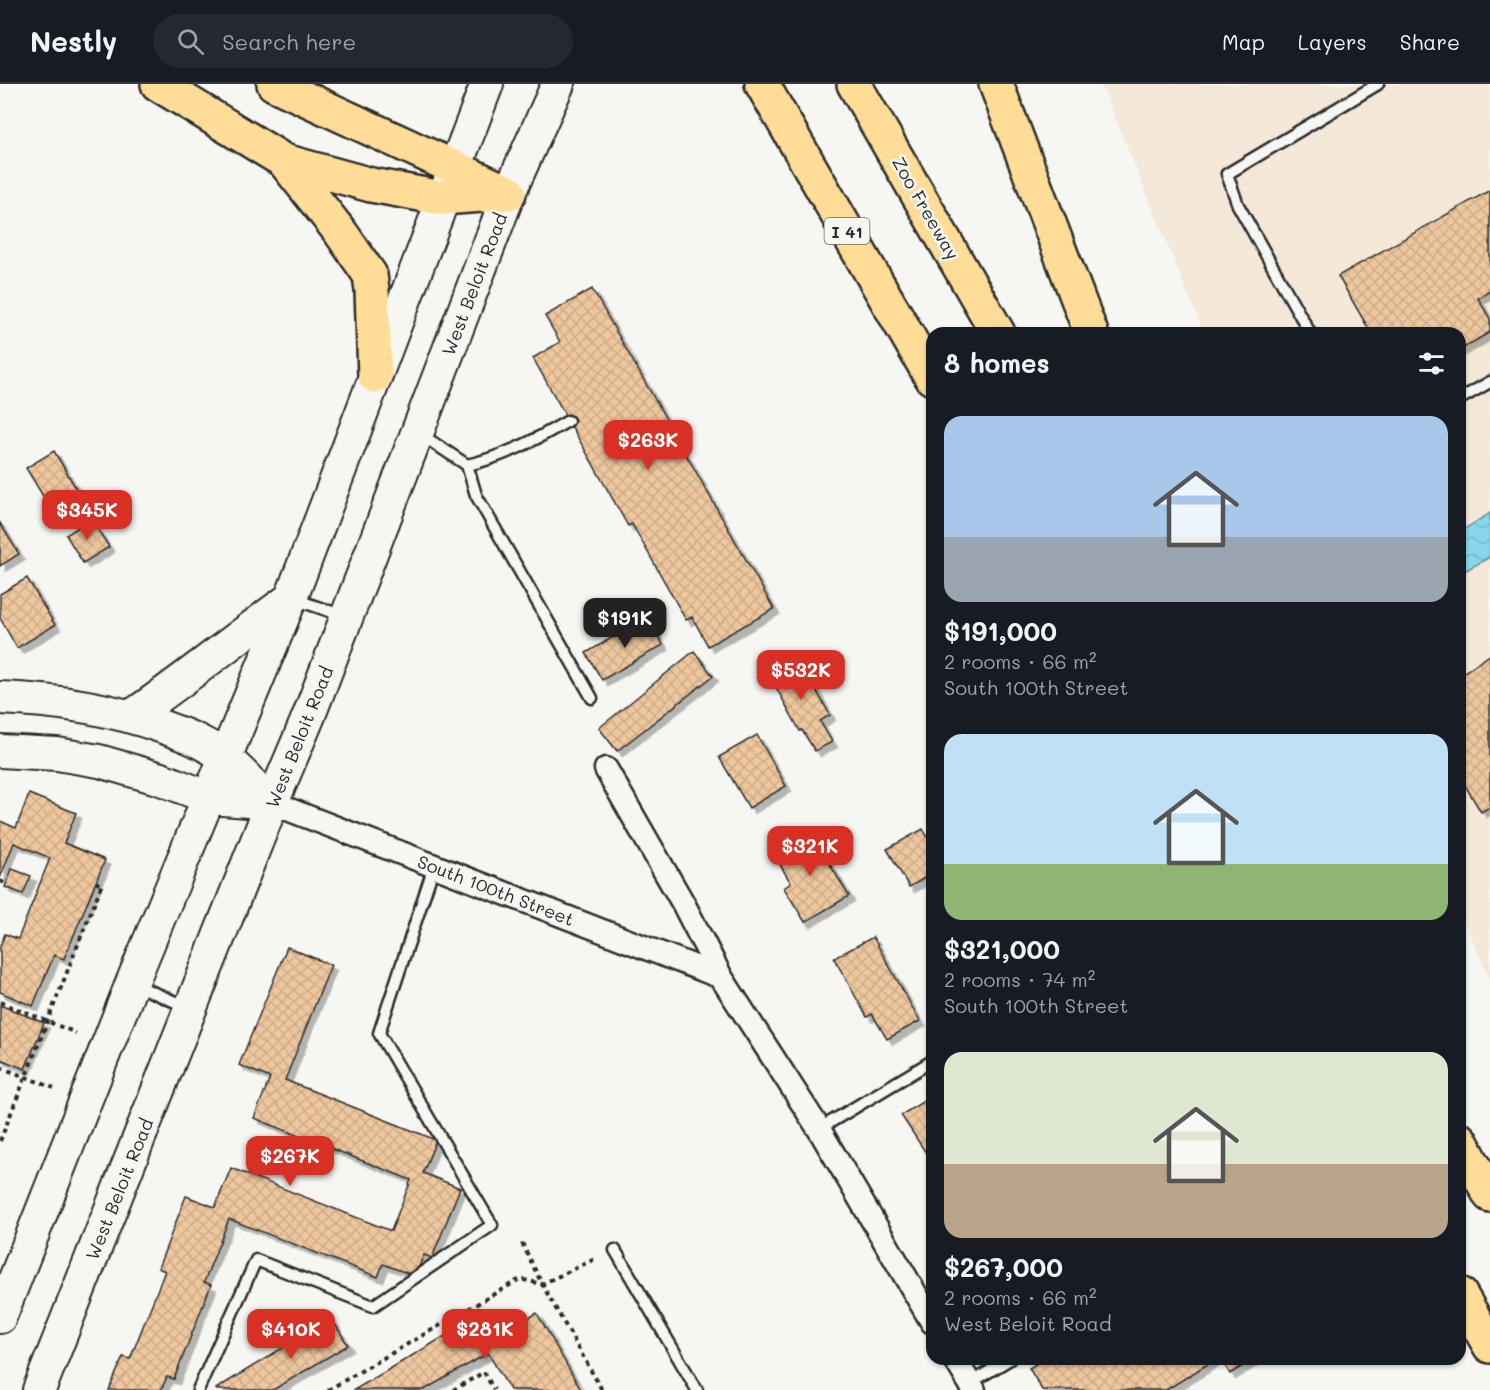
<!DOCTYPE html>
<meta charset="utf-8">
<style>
body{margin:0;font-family:Mali,sans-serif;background:#242831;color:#f1f3f6;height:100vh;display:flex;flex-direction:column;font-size:22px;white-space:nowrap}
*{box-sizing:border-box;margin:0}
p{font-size:20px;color:#9ea1a6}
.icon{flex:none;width:33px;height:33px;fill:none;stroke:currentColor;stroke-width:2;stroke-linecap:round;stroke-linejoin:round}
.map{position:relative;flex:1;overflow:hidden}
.sheet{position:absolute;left:926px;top:243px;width:540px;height:1038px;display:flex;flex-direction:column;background:#171b24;border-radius:18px;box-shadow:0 2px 4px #0004}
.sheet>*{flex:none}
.price{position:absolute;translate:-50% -51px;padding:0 14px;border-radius:12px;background:#d93025;color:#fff;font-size:20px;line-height:39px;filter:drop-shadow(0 2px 3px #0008)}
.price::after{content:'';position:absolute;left:50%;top:36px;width:18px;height:14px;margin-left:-9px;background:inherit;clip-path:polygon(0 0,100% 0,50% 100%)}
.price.active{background:#222;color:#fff}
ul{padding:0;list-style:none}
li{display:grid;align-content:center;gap:12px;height:318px;padding:0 18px}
li span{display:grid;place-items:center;height:186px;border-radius:18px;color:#555}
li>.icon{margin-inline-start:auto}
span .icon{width:108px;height:108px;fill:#fffc;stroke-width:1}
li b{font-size:26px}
h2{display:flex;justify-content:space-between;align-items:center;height:72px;padding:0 18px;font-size:26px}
header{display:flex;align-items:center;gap:36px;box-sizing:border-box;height:84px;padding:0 30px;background:#171b24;border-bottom:2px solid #363941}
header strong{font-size:28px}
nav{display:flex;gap:33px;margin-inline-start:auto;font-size:21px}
.search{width:420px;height:54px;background:#242831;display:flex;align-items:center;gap:15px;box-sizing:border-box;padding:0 21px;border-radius:33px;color:#9ea1a6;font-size:22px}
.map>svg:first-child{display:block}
</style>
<header>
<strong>Nestly</strong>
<div class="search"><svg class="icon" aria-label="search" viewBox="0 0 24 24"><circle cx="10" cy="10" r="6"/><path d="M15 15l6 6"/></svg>Search here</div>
<nav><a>Map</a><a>Layers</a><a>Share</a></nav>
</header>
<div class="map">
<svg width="1490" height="1306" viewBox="0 0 1490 1306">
<defs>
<pattern id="water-waves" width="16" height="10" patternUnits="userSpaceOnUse" patternTransform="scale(1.5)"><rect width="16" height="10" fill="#8ad6ea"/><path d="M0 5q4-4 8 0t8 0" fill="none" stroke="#77b8c9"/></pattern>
<pattern id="building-cross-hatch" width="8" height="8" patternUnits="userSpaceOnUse" patternTransform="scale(1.5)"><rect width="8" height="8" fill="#eec79e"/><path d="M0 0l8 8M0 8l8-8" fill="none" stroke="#ccab88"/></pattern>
<filter id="shadow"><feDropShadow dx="5.5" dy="5.5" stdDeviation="0" flood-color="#0004"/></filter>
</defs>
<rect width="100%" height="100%" fill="#f6f6f2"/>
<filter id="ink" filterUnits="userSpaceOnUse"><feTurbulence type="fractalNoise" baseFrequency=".0167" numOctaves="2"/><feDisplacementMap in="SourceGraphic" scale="12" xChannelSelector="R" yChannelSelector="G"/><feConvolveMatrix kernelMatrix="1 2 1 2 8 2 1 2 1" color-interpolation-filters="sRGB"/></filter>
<g filter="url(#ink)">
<polygon fill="#f4e8d9" points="1101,0 1490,0 1490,895 1460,829 1460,249 1204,249"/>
<polygon fill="url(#water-waves)" stroke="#64929e" stroke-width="1.5" points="1490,429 1490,473 1463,488 1460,482 1460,448"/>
<g fill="url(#building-cross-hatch)" stroke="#2b2b2b" stroke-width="1.5" filter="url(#shadow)">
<polygon points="1490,106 1490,207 1478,214 1490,235 1490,248 1460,266 1460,249 1371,249 1338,192"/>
<polygon points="592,205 774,525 708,562 692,533 686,536 632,440 628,442 533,274 560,258 545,232"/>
<polygon points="54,367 80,411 52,427 26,384"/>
<polygon points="91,435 109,463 83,479 66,451"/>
<polygon points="0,439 19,470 0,482"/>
<polygon points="27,494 55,541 17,564 0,534 0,510"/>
<polygon points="647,533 663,561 602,596 586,569"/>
<polygon points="694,567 713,592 617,667 599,644"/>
<polygon points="779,570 788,587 801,579 830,631 820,637 832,658 815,667 802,646 800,647 772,596 774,596 765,578"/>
<polygon points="1490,571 1490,723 1481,728 1460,693 1460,591"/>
<polygon points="757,651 786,702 749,724 719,673"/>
<polygon points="29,710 76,729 64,759 105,776 64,875 54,871 33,922 0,908 0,862 5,850 18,855 50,774 14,759 0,794 0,737 16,744"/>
<polygon points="923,745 932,761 932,790 909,803 887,765"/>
<polygon points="810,747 849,812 805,838 784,804 791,799 773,769"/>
<polygon points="12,785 31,792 23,810 5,803"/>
<polygon points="873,853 920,937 887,955 872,930 867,933 834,874"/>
<polygon points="287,863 331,881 285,996 436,1056 423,1089 460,1104 432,1174 424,1171 415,1192 383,1180 378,1193 229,1135 204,1198 211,1201 174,1295 167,1293 161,1306 109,1306 123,1273 130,1275 165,1187 158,1184 186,1112 215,1123 231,1084 391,1147 411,1096 254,1034 270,994 239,981"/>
<polygon points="0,921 44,939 25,985 0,975"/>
<polygon points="932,1012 932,1066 926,1069 901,1031"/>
<polygon points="537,1229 581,1306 510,1306 488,1269 424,1306 354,1306 472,1236 486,1259"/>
<polygon points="331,1234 348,1261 273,1306 217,1306 216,1305"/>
<polygon points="1044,1275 1216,1275 1166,1306 1042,1306 1029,1284"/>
<polygon points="1221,1275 1254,1275 1230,1290"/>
</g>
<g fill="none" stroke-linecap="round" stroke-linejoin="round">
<g stroke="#2b2b2b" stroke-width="15">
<g id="lane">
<polyline points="1310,249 1238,121 1227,90 1378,0"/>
<polyline points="1460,315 1490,298"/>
<polyline points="420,350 467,381 476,411 592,614"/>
<path d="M467,381C504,373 535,356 568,337"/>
<polyline points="294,515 344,532"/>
<polyline points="136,901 187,923"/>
<polyline points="819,1045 932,977"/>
<polyline points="615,1166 697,1306"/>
<polyline points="970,1299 1010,1275"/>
<polyline points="198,1306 256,1176 373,1222 492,1141 379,949 434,782"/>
</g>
</g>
<g stroke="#2b2b2b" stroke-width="27">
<g id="street">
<polyline points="606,685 683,819 721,893 819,1045 932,1238"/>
<polyline points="272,719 721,893"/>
<polyline points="955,1275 974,1306"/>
</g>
</g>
<g stroke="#2b2b2b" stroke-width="36">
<g id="secondary">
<path d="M0,614C56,616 110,624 163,643C185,651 207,659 225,674C242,688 256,705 272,719"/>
<path d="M132,632C186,595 237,553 290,515"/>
<polyline points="0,667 57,670 99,677 161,695 210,714 272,719"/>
<polyline points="0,1233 132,899 291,514 487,0"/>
<polyline points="39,1306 272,719 308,634 509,109 558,0"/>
</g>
</g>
<g stroke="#2b2b2b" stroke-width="38">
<g id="highway">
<polyline points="158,0 284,77 371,101 442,114 509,109"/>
<polyline points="274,0 507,108"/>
<polyline points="762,0 932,294"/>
<polyline points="854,0 998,249"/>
<polyline points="996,0 1091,249"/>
<polyline points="284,77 341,149 370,191 372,206 375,292"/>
<polyline points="1460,1056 1490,1111"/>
<polyline points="1460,1210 1490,1262"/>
</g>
</g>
<g stroke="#2b2b2b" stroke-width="4" stroke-dasharray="4.5 4.5" stroke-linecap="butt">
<polyline points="0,797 7,800"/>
<polyline points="0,918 76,949"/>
<polyline points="0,983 54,1004"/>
<polyline points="0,1057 102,800 96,799"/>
<polyline points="522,1159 542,1200 602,1306"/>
<polyline points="328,1306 520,1195 542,1200 597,1174"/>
<polyline points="453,1306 484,1288 494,1306"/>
</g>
<use href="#lane" stroke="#f6f6f2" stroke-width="10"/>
<use href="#street" stroke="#f6f6f2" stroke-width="22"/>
<use href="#secondary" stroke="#f6f6f2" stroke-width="32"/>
<use href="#highway" stroke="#ffdd96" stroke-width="33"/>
</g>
</g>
<g text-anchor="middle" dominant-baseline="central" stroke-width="5" stroke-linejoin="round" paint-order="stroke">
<rect fill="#f6f6f2" stroke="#686867" stroke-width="1.5" x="824.5" y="134" width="45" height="26" rx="4.5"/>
<g font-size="16" font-weight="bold" fill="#2b2b2b">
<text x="847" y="147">I 41</text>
</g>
<g font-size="18" fill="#2b2b2b" stroke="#f6f6f2">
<text transform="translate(926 124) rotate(60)">Zoo Freeway</text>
<text transform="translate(474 200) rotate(-69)">West Beloit Road</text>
<text transform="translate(299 653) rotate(-68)">West Beloit Road</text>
<text transform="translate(496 806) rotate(21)">South 100th Street</text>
<text transform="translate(119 1105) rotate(-68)">West Beloit Road</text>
</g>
</g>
</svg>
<b class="price" style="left:648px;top:387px">$263K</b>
<b class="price" style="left:87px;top:457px">$345K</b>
<b class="price active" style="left:625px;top:565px">$191K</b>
<b class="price" style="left:801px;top:617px">$532K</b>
<b class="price" style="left:810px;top:793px">$321K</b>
<b class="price" style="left:290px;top:1103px">$267K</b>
<b class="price" style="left:291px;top:1276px">$410K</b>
<b class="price" style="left:485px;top:1276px">$281K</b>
<section class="sheet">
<h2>8 homes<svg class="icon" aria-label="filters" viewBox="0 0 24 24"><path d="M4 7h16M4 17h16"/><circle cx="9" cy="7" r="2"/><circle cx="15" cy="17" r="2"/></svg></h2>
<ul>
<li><span style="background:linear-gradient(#a9c7e8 65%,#9aa5b1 0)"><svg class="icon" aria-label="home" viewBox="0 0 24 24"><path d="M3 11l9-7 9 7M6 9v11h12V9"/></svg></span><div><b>$191,000</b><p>2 rooms · 66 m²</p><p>South 100th Street</p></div></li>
<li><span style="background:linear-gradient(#bfe0f5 70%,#8fb573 0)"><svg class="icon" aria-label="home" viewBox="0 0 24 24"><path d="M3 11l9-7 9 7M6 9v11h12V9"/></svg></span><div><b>$321,000</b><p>2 rooms · 74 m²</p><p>South 100th Street</p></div></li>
<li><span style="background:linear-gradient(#dfe7d0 60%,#b9a48a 0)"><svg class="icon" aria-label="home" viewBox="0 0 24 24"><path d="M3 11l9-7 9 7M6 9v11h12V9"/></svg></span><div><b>$267,000</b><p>2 rooms · 66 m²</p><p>West Beloit Road</p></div></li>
</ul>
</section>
</div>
